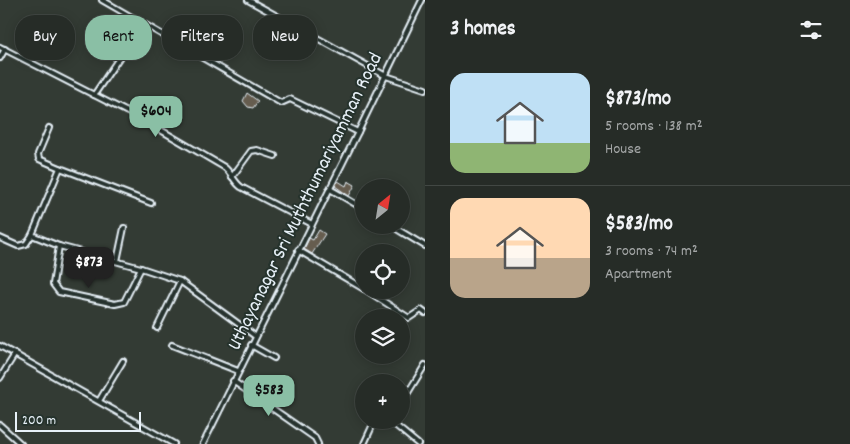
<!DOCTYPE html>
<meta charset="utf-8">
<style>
body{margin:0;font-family:Dekko,sans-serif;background:#2e342f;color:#f1f3f6;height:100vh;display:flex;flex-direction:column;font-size:19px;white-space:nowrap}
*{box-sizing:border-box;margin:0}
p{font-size:16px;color:#a4a7a7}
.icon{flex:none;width:28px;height:28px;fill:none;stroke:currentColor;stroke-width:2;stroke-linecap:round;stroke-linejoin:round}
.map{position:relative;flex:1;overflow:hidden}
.drawer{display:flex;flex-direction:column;background:#262c27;width:425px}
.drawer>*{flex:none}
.hud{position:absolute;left:15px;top:15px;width:335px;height:45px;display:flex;gap:10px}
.needle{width:32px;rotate:30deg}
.buttons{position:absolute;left:355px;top:179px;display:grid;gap:10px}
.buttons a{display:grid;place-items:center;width:55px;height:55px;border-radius:50%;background:#262c27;box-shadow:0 2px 12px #0003,0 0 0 1px #424844;font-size:25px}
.scale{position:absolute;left:15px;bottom:12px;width:126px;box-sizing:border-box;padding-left:5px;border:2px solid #e8f1f8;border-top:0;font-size:14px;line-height:18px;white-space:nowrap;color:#e8f1f8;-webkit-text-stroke:4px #26332d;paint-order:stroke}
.price{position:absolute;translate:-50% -42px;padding:0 11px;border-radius:10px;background:#8abfa5;color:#111;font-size:16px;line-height:32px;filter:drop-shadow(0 1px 2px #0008)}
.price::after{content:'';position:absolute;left:50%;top:30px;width:15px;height:11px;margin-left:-8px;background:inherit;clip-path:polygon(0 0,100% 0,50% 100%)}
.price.selected{background:#222;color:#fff}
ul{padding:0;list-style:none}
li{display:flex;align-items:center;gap:15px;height:125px;padding:0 25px}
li+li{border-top:1px solid #424844}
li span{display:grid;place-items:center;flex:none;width:140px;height:100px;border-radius:15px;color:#555}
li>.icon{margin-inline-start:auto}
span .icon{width:60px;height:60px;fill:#fffc;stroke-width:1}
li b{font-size:21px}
h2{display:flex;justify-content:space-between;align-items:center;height:60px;padding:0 25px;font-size:21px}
.chip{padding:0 18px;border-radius:20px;background:#262c27;box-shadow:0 2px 12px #0003,0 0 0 1px #424844;font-size:18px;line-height:45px}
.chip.selected{background:#8abfa5;color:#111}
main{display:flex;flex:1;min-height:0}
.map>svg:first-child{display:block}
</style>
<main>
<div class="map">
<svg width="425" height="444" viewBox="0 0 425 444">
<rect width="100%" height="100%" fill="#333b34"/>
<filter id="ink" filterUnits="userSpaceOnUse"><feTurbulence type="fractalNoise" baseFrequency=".02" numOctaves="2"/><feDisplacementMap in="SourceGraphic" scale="10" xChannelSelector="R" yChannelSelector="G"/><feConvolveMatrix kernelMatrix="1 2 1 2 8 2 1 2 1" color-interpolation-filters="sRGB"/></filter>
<g filter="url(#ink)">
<g fill="#665d4f" stroke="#e8f1f8">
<polygon points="247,93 258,101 253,108 248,107 243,101"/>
<polygon points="338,181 346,186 348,181 355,185 349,196 335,186"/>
<polygon points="319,230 325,234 312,254 304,249 309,238 313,240"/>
</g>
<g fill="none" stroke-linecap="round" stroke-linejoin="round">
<g stroke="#e8f1f8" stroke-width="8">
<g id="street">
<polyline points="102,0 281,103 290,99 358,132"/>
<polyline points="248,0 386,76 425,89"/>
<path d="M0,47L147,122L224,167C232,173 233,181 241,187L312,224"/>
<polyline points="0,58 5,49"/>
<polyline points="94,95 142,24"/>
<polyline points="60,168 151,203"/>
<polyline points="232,177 251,151 257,150 275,156"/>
<polyline points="330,189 364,209"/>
<polyline points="390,225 425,246"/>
<polyline points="32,235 60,168 39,159 38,154 49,128"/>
<polyline points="0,238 18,246 26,244 32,235 59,246 141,268 180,281 255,336"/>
<polyline points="59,246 53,284 59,292 115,304 124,302 141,268"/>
<polyline points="298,250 364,289"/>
<polyline points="117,261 124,228"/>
<polyline points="366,290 409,318 421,310 425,313"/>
<polyline points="157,328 180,281"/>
<polyline points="172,345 238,371"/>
<polyline points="251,345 274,358"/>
<polyline points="0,346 174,444"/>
<polyline points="0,378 15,354"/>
<polyline points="233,381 315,438 318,444"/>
<polyline points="99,401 123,361"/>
<polyline points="401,404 425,365"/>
<polyline points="389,420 418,444"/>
<polyline points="0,425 21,444"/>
<polyline points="203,444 358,132 422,0"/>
<polyline points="364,444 375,420"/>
</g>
</g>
<use href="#street" stroke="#26332d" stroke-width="4"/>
</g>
</g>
<g text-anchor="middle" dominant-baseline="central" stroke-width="4" stroke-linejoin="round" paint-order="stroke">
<g font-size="20" fill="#e8f1f8" stroke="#26332d">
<text transform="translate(306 202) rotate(-64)">Uthayanagar Sri Muththumariyamman Road</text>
</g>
</g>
</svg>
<div class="buttons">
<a><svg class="needle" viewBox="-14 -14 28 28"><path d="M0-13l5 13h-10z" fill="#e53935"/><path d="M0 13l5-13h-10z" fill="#a4a7a7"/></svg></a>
<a><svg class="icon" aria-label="locate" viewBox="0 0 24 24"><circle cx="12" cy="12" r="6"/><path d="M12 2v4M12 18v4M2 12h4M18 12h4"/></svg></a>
<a><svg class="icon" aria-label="layers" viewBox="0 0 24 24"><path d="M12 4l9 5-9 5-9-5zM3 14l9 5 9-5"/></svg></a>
<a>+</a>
</div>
<div class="scale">200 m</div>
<b class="price" style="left:156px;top:138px">$604</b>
<b class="price selected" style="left:89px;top:289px">$873</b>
<b class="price" style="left:269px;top:417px">$583</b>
<div class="hud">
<a class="chip">Buy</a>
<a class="chip selected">Rent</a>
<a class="chip">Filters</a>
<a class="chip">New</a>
</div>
</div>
<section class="drawer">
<h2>3 homes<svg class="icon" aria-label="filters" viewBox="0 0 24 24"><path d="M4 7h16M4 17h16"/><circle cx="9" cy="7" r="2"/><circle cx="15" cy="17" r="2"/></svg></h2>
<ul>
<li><span style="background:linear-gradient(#bfe0f5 70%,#8fb573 0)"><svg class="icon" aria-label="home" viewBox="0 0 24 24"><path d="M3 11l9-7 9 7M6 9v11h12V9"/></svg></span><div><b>$873/mo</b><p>5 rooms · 138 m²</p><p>House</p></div></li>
<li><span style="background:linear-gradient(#ffd9b3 60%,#b9a48a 0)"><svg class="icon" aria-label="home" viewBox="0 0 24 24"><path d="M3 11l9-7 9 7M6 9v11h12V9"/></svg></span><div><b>$583/mo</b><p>3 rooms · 74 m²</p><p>Apartment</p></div></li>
</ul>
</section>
</main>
